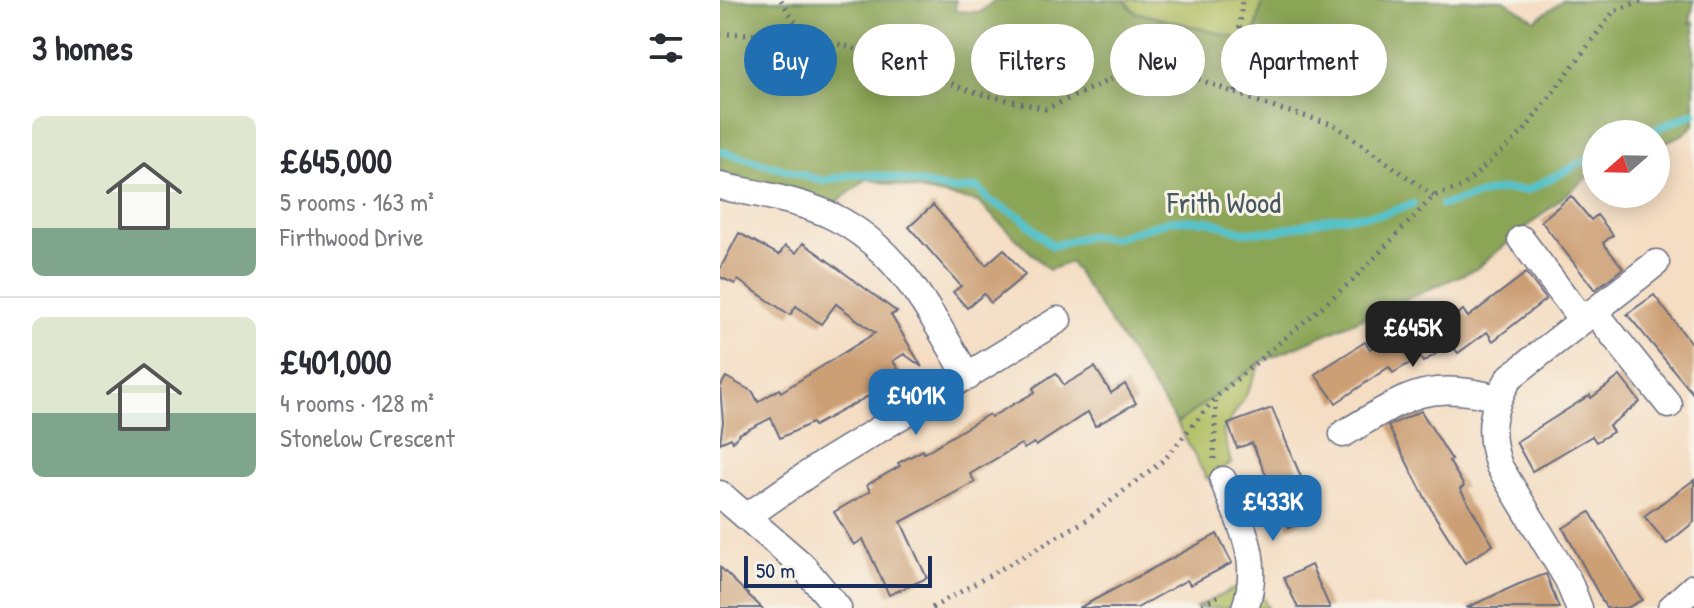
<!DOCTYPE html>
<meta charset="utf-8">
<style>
body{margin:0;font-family:"Patrick Hand",sans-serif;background:#f2f2f3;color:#2b2b33;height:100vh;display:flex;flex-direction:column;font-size:30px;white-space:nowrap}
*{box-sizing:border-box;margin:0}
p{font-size:26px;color:#7c7c81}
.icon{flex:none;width:44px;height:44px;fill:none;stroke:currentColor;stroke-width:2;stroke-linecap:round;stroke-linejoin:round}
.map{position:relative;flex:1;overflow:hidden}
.side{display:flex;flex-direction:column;background:#fff;width:720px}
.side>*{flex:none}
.banner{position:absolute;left:24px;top:24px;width:760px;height:72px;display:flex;gap:16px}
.needle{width:52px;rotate:250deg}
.fabs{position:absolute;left:862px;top:120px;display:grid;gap:16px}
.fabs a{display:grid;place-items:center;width:88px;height:88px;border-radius:50%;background:#fff;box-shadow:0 4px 20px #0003;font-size:40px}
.scale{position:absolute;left:24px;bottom:20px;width:188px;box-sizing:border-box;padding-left:8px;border:4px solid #1b2f5e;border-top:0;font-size:22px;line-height:28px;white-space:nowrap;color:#1b2f5e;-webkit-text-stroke:6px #f7f3e8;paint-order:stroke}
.price{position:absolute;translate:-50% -68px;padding:0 18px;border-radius:16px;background:#1f6fb2;color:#fff;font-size:26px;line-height:52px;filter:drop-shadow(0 2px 4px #0008)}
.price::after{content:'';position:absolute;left:50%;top:48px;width:24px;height:18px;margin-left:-12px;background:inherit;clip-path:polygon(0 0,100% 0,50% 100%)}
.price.on{background:#222;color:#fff}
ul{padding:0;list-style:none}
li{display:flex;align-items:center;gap:24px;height:200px;padding:0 32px}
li+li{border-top:2px solid #e1e1e2}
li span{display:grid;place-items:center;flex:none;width:224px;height:160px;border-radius:12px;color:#555}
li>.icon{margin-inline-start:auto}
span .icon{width:96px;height:96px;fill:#fffc;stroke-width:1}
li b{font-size:34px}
h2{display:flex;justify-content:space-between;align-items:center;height:96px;padding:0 32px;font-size:34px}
.chip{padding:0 28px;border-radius:36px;background:#fff;box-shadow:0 4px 20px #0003;font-size:28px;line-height:72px}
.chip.on{background:#1f6fb2;color:#fff}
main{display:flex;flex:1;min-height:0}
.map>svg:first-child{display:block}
</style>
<main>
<section class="side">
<h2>3 homes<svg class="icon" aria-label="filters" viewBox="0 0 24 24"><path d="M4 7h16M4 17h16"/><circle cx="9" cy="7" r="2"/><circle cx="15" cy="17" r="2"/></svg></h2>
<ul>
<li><span style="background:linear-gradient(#dfe7d0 70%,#7fa58c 0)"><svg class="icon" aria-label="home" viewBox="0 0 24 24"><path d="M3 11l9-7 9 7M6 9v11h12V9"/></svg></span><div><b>£645,000</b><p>5 rooms · 163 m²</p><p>Firthwood Drive</p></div></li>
<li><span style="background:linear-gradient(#dfe7d0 60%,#7fa58c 0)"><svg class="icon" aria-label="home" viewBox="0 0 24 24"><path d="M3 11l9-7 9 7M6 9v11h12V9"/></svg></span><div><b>£401,000</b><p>4 rooms · 128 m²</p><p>Stonelow Crescent</p></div></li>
</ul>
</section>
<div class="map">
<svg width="974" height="608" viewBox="0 0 974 608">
<rect width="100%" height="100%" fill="#f7f3e8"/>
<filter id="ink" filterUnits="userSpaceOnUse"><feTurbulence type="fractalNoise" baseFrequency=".0125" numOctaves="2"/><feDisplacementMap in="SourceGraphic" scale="16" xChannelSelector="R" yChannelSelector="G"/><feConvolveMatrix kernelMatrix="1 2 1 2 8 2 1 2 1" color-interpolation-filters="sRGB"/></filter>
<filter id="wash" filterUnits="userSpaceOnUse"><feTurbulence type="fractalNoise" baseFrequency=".006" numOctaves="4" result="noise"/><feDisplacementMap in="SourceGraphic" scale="32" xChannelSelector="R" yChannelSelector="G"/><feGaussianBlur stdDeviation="1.8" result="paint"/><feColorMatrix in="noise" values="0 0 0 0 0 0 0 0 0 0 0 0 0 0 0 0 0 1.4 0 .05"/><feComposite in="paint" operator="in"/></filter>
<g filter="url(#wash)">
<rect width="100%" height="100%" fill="#f4ddc2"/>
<g fill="#afbe61" stroke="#657660" stroke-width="2">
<polygon points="404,0 543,0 533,42 415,12"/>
<polygon points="541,362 525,397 503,432 511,463 487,479 457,423"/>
<polygon points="534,579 548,608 475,608"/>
</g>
<polygon fill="#8ba557" stroke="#536a5a" stroke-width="2" points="0,0 236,0 235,11 260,12 275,0 404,0 415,12 533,42 543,0 784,0 815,20 843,0 974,0 970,23 974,22 974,125 962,135 936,146 936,134 876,134 876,170 756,269 541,362 457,423 350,262 329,270 258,202 147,179 112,206 0,172"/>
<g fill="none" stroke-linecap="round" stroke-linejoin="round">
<g stroke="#54c2ca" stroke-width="8">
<polyline points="925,134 974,113"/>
<polyline points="0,151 103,181 135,174 166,176 232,190 258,188 270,201 301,217 332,246 367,236 394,238 452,220 489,221 523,232 556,231 612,218 663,214 693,204"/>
<polyline points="722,205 777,190 808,190 876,155"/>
</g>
</g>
<g id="blocks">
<g fill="#cc9f75">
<polygon points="851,196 871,220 877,215 893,235 883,243 903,268 875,290 821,221"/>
<polygon points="213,205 266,265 284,249 305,275 271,303 264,294 247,308 233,292 241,286 189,227"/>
<polygon points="19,233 59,255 65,246 76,253 83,243 100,255 177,312 171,315 202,367 184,354 173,361 183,377 94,426 92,423 60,438 51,418 19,434 13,442 11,438 0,443 3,422 0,387 6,377 33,392 38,402 59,389 61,392 155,333 116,304 101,324 76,306 70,315 18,280 15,284 0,277 0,269"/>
<polygon points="806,273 826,299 773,341 767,332 738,353 731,344 703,362 700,357 673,373 669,367 616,403 595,374 645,342 650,349 693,322 696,326 710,316 718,328 743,310 748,317"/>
<polygon points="934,295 974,347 974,395 907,314"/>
<polygon points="375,367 391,393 405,384 416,403 375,426 368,412 316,446 314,443 304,449 301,444 250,474 255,482 181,522 207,578 169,595 143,539 134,545 114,512 150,491 147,485 180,466 178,463 203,450 204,453 269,414 271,417 315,392 313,388 336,373 344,385"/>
<polygon points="900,376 920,402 889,426 893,432 876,442 872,436 812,471 796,442 870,395 871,398"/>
<polygon points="552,408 597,515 569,528 532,443 517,448 508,424"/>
<polygon points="701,411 732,460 729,461 744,486 740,489 773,545 745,563 713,513 668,426"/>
<polygon points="974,480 974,522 947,544 924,516"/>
<polygon points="870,512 922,600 907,608 886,608 843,528"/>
<polygon points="497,534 512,563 470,585 467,580 417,608 359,608"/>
<polygon points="591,565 610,608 578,608 564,578"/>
<polygon points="0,567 42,608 0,608"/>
<polygon points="826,574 839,608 746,608 799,584"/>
</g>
</g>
</g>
<g filter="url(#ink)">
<use href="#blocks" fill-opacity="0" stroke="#676c81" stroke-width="2"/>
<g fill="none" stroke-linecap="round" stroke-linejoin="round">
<g stroke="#676c81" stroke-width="29">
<g id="minor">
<path d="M0,186C37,194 78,200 112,216C179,248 212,316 248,377"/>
<polyline points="801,239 862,320"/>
<polyline points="874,311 949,405"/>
<path d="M623,434C683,399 706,378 777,398"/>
<path d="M503,480C521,526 542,559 525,608"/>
<polyline points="0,494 82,565 118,608"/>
<polyline points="29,515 104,463 338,320"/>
<path d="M859,608L848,580L779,466C767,432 771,407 790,377L936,263"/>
<polyline points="951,608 974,587"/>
</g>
</g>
<g stroke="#676c81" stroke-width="5" stroke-dasharray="2 6" stroke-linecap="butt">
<polyline points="61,0 81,32"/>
<polyline points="0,34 81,33 149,53 253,92 326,109 431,61 555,108 613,124 714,196"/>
<polyline points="515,92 522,0"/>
<polyline points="494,459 496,397"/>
<polyline points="212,608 365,521 445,459 496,397 633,280 714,196 742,187 804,131 894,11 924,0"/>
<polyline points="475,608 502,594"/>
</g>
<use href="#minor" stroke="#fff" stroke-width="26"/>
</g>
</g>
<g text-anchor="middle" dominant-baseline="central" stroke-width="6" stroke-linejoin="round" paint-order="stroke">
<g font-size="30" fill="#475a5f" stroke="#f7f3e8">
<text x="504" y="202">Frith Wood</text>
</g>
</g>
</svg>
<div class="fabs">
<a><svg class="needle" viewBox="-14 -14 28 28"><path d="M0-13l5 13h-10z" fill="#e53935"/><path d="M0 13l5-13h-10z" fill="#7c7c81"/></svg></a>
</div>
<div class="scale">50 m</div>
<b class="price on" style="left:693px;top:369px">£645K</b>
<b class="price" style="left:196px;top:437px">£401K</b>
<b class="price" style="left:553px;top:543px">£433K</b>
<div class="banner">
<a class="chip on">Buy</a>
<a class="chip">Rent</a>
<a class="chip">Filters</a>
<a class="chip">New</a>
<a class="chip">Apartment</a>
</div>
</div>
</main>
